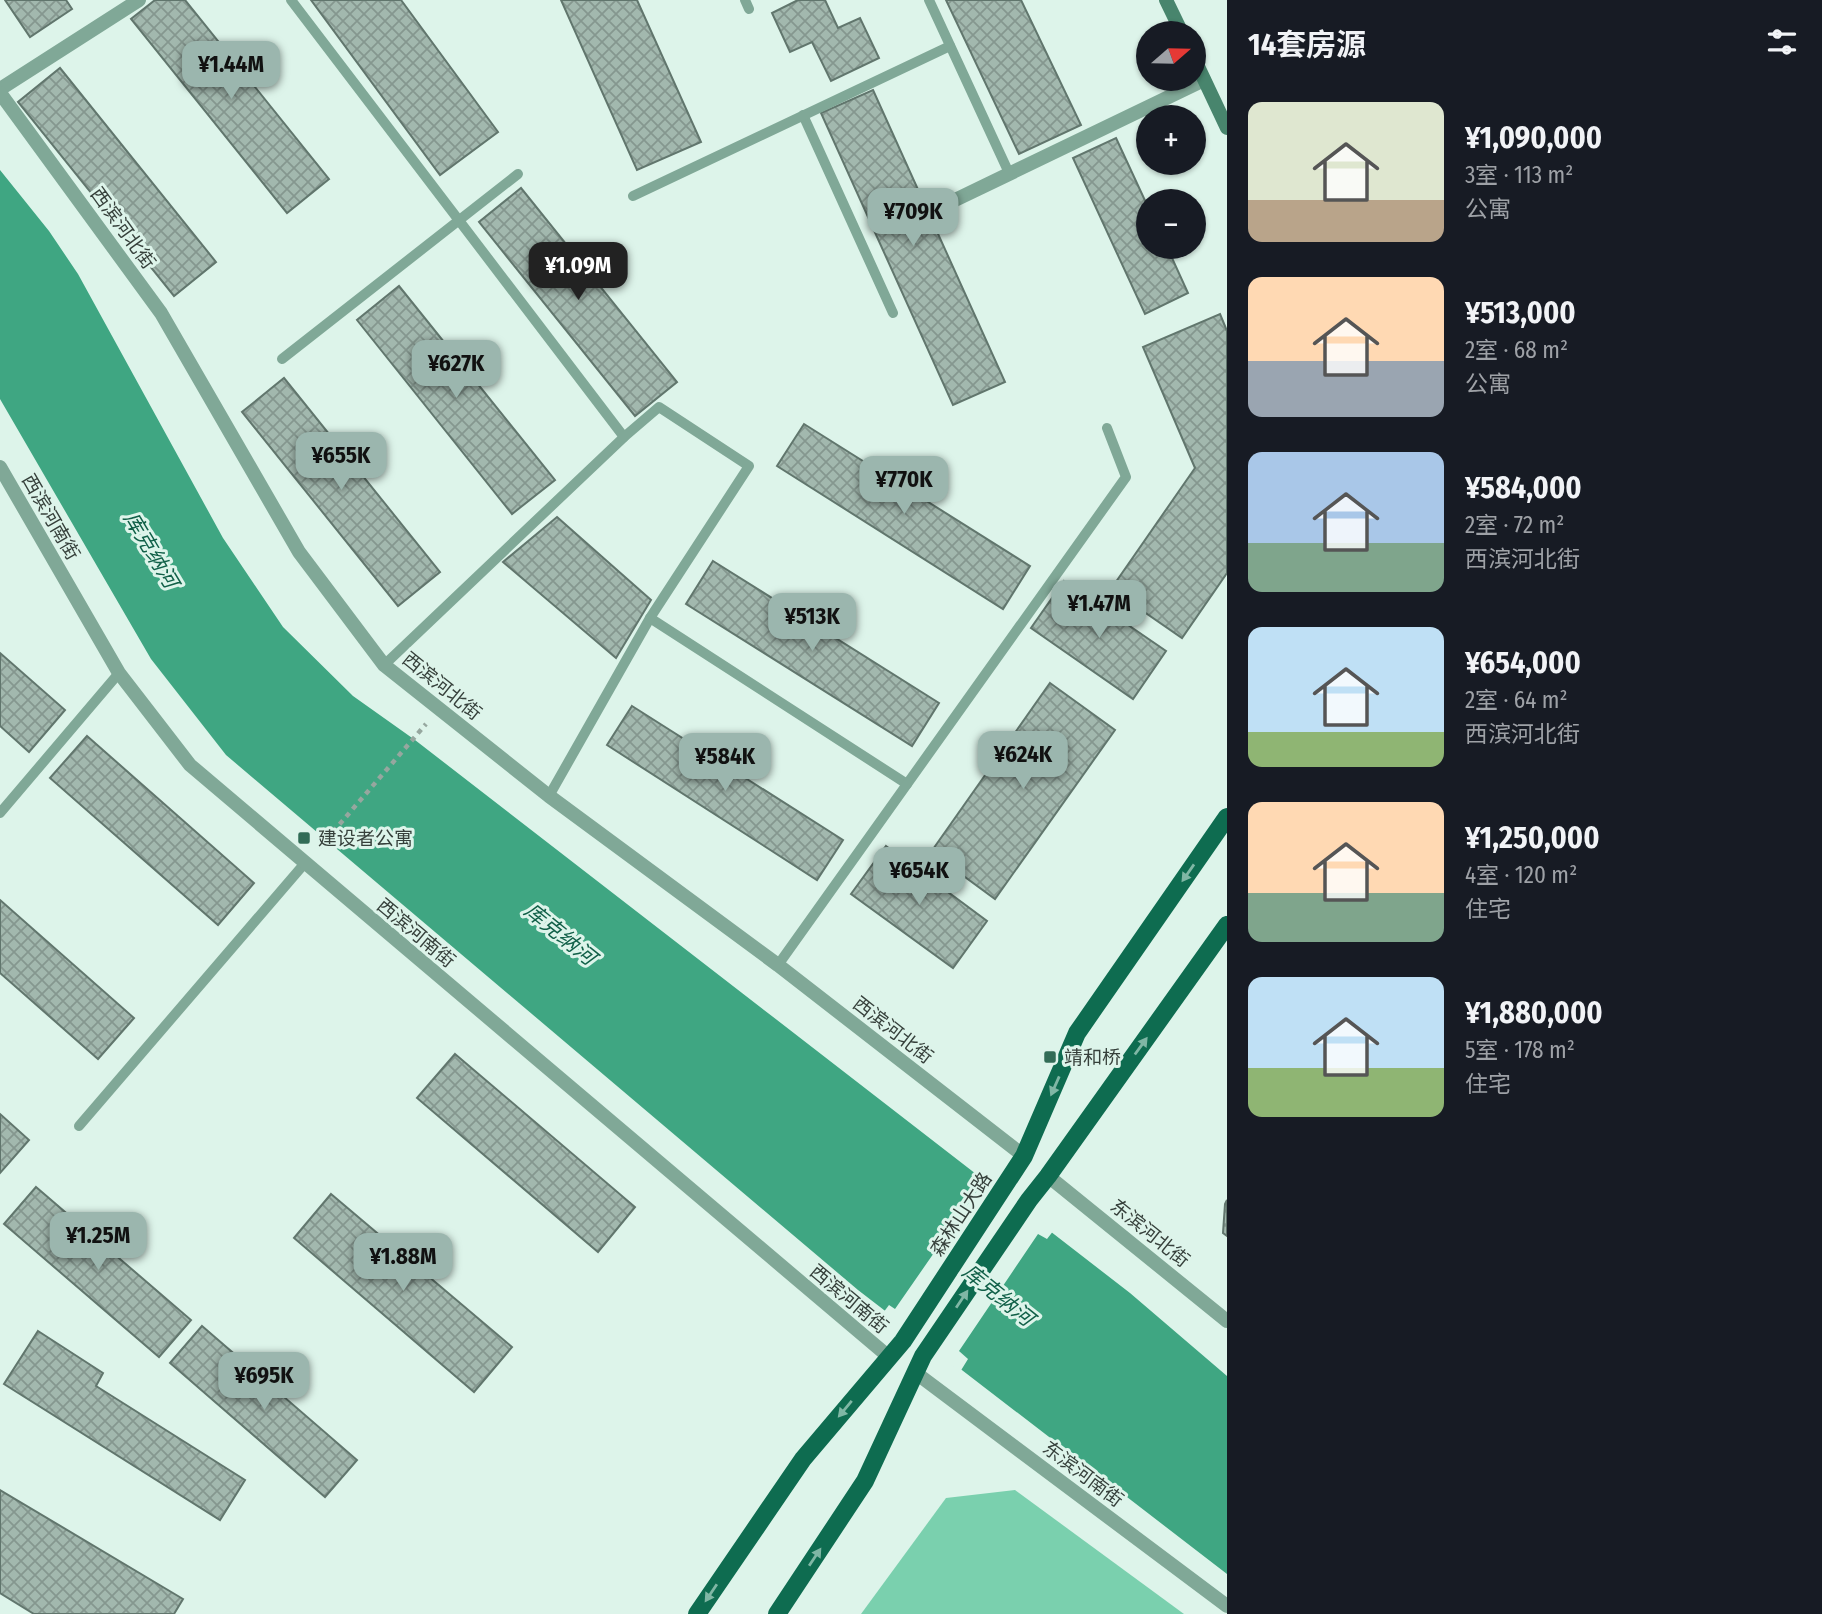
<!DOCTYPE html>
<html lang="zh">
<meta charset="utf-8">
<style>
body{margin:0;font-family:"Fira Sans Condensed","Noto Sans SC",sans-serif;background:#242831;color:#f1f3f6;height:100vh;display:flex;flex-direction:column;font-size:26px;white-space:nowrap}
*{box-sizing:border-box;margin:0}
p{font-size:23px;color:#9ea1a6}
.icon{flex:none;width:38px;height:38px;fill:none;stroke:currentColor;stroke-width:2;stroke-linecap:round;stroke-linejoin:round}
.map{position:relative;flex:1;overflow:hidden}
.details{display:flex;flex-direction:column;background:#171b24;width:595px}
.details>*{flex:none}
.needle{width:46px;rotate:70deg}
.buttons{position:absolute;left:1136px;top:21px;display:grid;gap:14px}
.buttons a{display:grid;place-items:center;width:70px;height:70px;border-radius:50%;background:#171b24;box-shadow:0 2px 5px #0004;font-size:35px}
.price{position:absolute;translate:-50% -60px;padding:0 16px;border-radius:14px;background:#9bb6ae;color:#111;font-size:23px;line-height:46px;filter:drop-shadow(0 2px 4px #0008)}
.price::after{content:'';position:absolute;left:50%;top:42px;width:21px;height:16px;margin-left:-10px;background:inherit;clip-path:polygon(0 0,100% 0,50% 100%)}
.price.selected{background:#222;color:#fff}
ul{padding:0;list-style:none}
li{display:flex;align-items:center;gap:21px;height:175px;padding:0 21px}
li span{display:grid;place-items:center;flex:none;width:196px;height:140px;border-radius:14px;color:#555}
li>.icon{margin-inline-start:auto}
span .icon{width:84px;height:84px;fill:#fffc;stroke-width:1}
li b{font-size:30px}
h2{display:flex;justify-content:space-between;align-items:center;height:84px;padding:0 21px;font-size:30px}
main{display:flex;flex:1;min-height:0}
.map>svg:first-child{display:block}
</style>
<main>
<div class="map">
<svg width="1227" height="1614" viewBox="0 0 1227 1614">
<defs>
<pattern id="building-cross-hatch" width="8" height="8" patternUnits="userSpaceOnUse" patternTransform="scale(1.75)"><rect width="8" height="8" fill="#a2b8ae"/><path d="M0 0l8 8M0 8l8-8" fill="none" stroke="#85978f"/></pattern>
</defs>
<rect width="100%" height="100%" fill="#ddf4ea"/>
<polygon fill="#7ad0ae" points="1015,1490 1184,1614 861,1614 946,1498"/>
<polygon fill="#3fa682" points="0,170 49,231 78,274 223,538 283,627 353,696 415,740 1130,1293 1227,1376 1227,1574 858,1290 226,755 151,659 0,399"/>
<polygon fill="#ddf4ea" points="979,1172 1054,1230 1047,1239 1038,1234 959,1351 968,1359 960,1372 883,1313 889,1305 895,1309 979,1188 971,1181"/>
<g fill="url(#building-cross-hatch)" stroke="#61766d" stroke-width="2">
<polygon points="5,0 66,0 72,9 30,37"/>
<polygon points="155,0 185,0 329,179 287,213 131,19"/>
<polygon points="311,0 401,0 498,132 440,175"/>
<polygon points="561,0 637,0 701,142 637,170"/>
<polygon points="798,0 825,0 838,28 860,18 879,58 831,81 812,42 790,52 772,13"/>
<polygon points="946,0 1021,0 1081,125 1019,154"/>
<polygon points="60,68 216,262 174,296 18,102"/>
<polygon points="873,90 1005,382 953,405 821,113"/>
<polygon points="1116,138 1148,207 1148,247 1167,247 1188,293 1145,314 1073,158"/>
<polygon points="521,188 677,382 635,416 479,222"/>
<polygon points="399,286 555,480 512,514 357,320"/>
<polygon points="1220,314 1227,331 1227,573 1182,638 1111,589 1195,468 1143,347"/>
<polygon points="284,378 440,572 398,606 242,412"/>
<polygon points="804,424 1030,566 1003,609 777,466"/>
<polygon points="557,517 651,600 616,658 503,562"/>
<polygon points="713,561 939,703 912,746 686,604"/>
<polygon points="1064,581 1166,651 1133,699 1031,628"/>
<polygon points="0,653 65,710 29,752 0,726"/>
<polygon points="1050,683 1115,730 995,899 931,852"/>
<polygon points="632,706 843,840 817,880 607,745"/>
<polygon points="87,736 254,883 218,925 50,778"/>
<polygon points="886,846 987,921 953,968 851,894"/>
<polygon points="0,900 134,1018 98,1059 0,973"/>
<polygon points="455,1054 635,1207 598,1252 417,1098"/>
<polygon points="0,1114 29,1140 0,1173"/>
<polygon points="36,1187 191,1320 159,1357 4,1224"/>
<polygon points="331,1194 512,1347 474,1392 294,1238"/>
<polygon points="1227,1200 1227,1236 1223,1233 1225,1204"/>
<polygon points="202,1326 357,1460 325,1497 170,1363"/>
<polygon points="38,1331 103,1373 96,1386 245,1480 220,1520 4,1384"/>
<polygon points="0,1490 183,1599 174,1614 34,1614 0,1593"/>
</g>
<g fill="none" stroke-linecap="round" stroke-linejoin="round">
<polyline stroke="#96a79f" stroke-width="4.5" stroke-dasharray="5 5" stroke-linecap="butt" points="320,847 426,724"/>
<g stroke="#80a897" stroke-width="10">
<polyline points="291,0 624,437"/>
<polyline points="745,0 749,9"/>
<polyline points="929,0 1009,173"/>
<polyline points="803,115 893,313"/>
<polyline points="633,196 950,46"/>
<polyline points="282,359 518,174"/>
<polyline points="650,618 907,784"/>
<polyline points="384,665 624,437 659,407 749,466 650,618 549,796"/>
<polyline points="0,813 119,673"/>
<polyline points="778,965 1126,477 1107,428"/>
<polyline points="79,1126 305,863"/>
</g>
<g stroke="#80a897" stroke-width="14">
<polyline points="0,89 139,0"/>
<polyline points="0,93 161,313 299,552 384,665 549,796 778,965 1024,1156"/>
<polyline points="955,200 1204,80"/>
<polyline points="0,467 119,673 190,765 889,1357"/>
<polyline points="1048,1176 1227,1321"/>
<polyline points="916,1373 1227,1606"/>
</g>
<g stroke="#48856d" stroke-width="14">
<polyline points="1166,0 1182,33"/>
<polyline points="1194,58 1227,128"/>
</g>
<g stroke="#0e6c50" stroke-width="18">
<polyline points="697,1614 803,1459 903,1341 1024,1156 1077,1033 1227,817"/>
<polyline points="777,1614 865,1481 923,1356 1029,1200 1048,1176 1227,925"/>
</g>
</g>
<defs><path id="oneway-solid" d="M-6-.8H1V-3.2L6.5 0L1 3.2V.8H-6Z" transform="scale(1.75)"/></defs>
<g fill="#80b7a5">
<use href="#oneway-solid" transform="translate(1188 873) rotate(125)"/>
<use href="#oneway-solid" transform="translate(1141 1046) rotate(-54)"/>
<use href="#oneway-solid" transform="translate(1055 1086) rotate(114)"/>
<use href="#oneway-solid" transform="translate(962 1299) rotate(-56)"/>
<use href="#oneway-solid" transform="translate(845 1409) rotate(130)"/>
<use href="#oneway-solid" transform="translate(815 1557) rotate(-56)"/>
<use href="#oneway-solid" transform="translate(711 1593) rotate(124)"/>
</g>
<g fill="#316c56" stroke="#ddf4ea" stroke-width="2.5">
<rect x="297" y="831" width="14" height="14" rx="3.5"/>
<rect x="1043" y="1050" width="14" height="14" rx="3.5"/>
</g>
<g text-anchor="middle" dominant-baseline="central" stroke-width="6" stroke-linejoin="round" paint-order="stroke">
<g font-size="19" fill="#36403b" stroke="#ddf4ea">
<text transform="translate(123 228) rotate(54)">西滨河北街</text>
<text transform="translate(51 517) rotate(60)">西滨河南街</text>
<text transform="translate(442 686) rotate(39)">西滨河北街</text>
<text transform="translate(416 933) rotate(40)">西滨河南街</text>
<text transform="translate(893 1030) rotate(38)">西滨河北街</text>
<text transform="translate(961 1214) rotate(-57)">森林山大路</text>
<text transform="translate(1150 1233) rotate(39)">东滨河北街</text>
<text transform="translate(849 1299) rotate(40)">西滨河南街</text>
<text transform="translate(1083 1474) rotate(37)">东滨河南街</text>
</g>
<g font-size="19" fill="#36403b" stroke="#ddf4ea" text-anchor="start">
<text x="318" y="838">建设者公寓</text>
<text x="1064" y="1057">靖和桥</text>
</g>
<g font-size="21" font-style="italic" fill="#116048" stroke="#ddf4ea">
<text transform="translate(151 550) rotate(59)">库克纳河</text>
<text transform="translate(560 934) rotate(39)">库克纳河</text>
<text transform="translate(998 1295) rotate(39)">库克纳河</text>
</g>
</g>
</svg>
<div class="buttons">
<a><svg class="needle" viewBox="-14 -14 28 28"><path d="M0-13l5 13h-10z" fill="#e53935"/><path d="M0 13l5-13h-10z" fill="#9ea1a6"/></svg></a>
<a>+</a>
<a>−</a>
</div>
<b class="price" style="left:231px;top:101px">¥1.44M</b>
<b class="price" style="left:913px;top:248px">¥709K</b>
<b class="price selected" style="left:578px;top:302px">¥1.09M</b>
<b class="price" style="left:456px;top:400px">¥627K</b>
<b class="price" style="left:341px;top:492px">¥655K</b>
<b class="price" style="left:904px;top:516px">¥770K</b>
<b class="price" style="left:1099px;top:640px">¥1.47M</b>
<b class="price" style="left:812px;top:653px">¥513K</b>
<b class="price" style="left:1023px;top:791px">¥624K</b>
<b class="price" style="left:725px;top:793px">¥584K</b>
<b class="price" style="left:919px;top:907px">¥654K</b>
<b class="price" style="left:98px;top:1272px">¥1.25M</b>
<b class="price" style="left:403px;top:1293px">¥1.88M</b>
<b class="price" style="left:264px;top:1412px">¥695K</b>
</div>
<section class="details">
<h2>14套房源<svg class="icon" aria-label="filters" viewBox="0 0 24 24"><path d="M4 7h16M4 17h16"/><circle cx="9" cy="7" r="2"/><circle cx="15" cy="17" r="2"/></svg></h2>
<ul>
<li><span style="background:linear-gradient(#dfe7d0 70%,#b9a48a 0)"><svg class="icon" aria-label="home" viewBox="0 0 24 24"><path d="M3 11l9-7 9 7M6 9v11h12V9"/></svg></span><div><b>¥1,090,000</b><p>3室 · 113 m²</p><p>公寓</p></div></li>
<li><span style="background:linear-gradient(#ffd9b3 60%,#9aa5b1 0)"><svg class="icon" aria-label="home" viewBox="0 0 24 24"><path d="M3 11l9-7 9 7M6 9v11h12V9"/></svg></span><div><b>¥513,000</b><p>2室 · 68 m²</p><p>公寓</p></div></li>
<li><span style="background:linear-gradient(#a9c7e8 65%,#7fa58c 0)"><svg class="icon" aria-label="home" viewBox="0 0 24 24"><path d="M3 11l9-7 9 7M6 9v11h12V9"/></svg></span><div><b>¥584,000</b><p>2室 · 72 m²</p><p>西滨河北街</p></div></li>
<li><span style="background:linear-gradient(#bfe0f5 75%,#8fb573 0)"><svg class="icon" aria-label="home" viewBox="0 0 24 24"><path d="M3 11l9-7 9 7M6 9v11h12V9"/></svg></span><div><b>¥654,000</b><p>2室 · 64 m²</p><p>西滨河北街</p></div></li>
<li><span style="background:linear-gradient(#ffd9b3 65%,#7fa58c 0)"><svg class="icon" aria-label="home" viewBox="0 0 24 24"><path d="M3 11l9-7 9 7M6 9v11h12V9"/></svg></span><div><b>¥1,250,000</b><p>4室 · 120 m²</p><p>住宅</p></div></li>
<li><span style="background:linear-gradient(#bfe0f5 65%,#8fb573 0)"><svg class="icon" aria-label="home" viewBox="0 0 24 24"><path d="M3 11l9-7 9 7M6 9v11h12V9"/></svg></span><div><b>¥1,880,000</b><p>5室 · 178 m²</p><p>住宅</p></div></li>
</ul>
</section>
</main>
